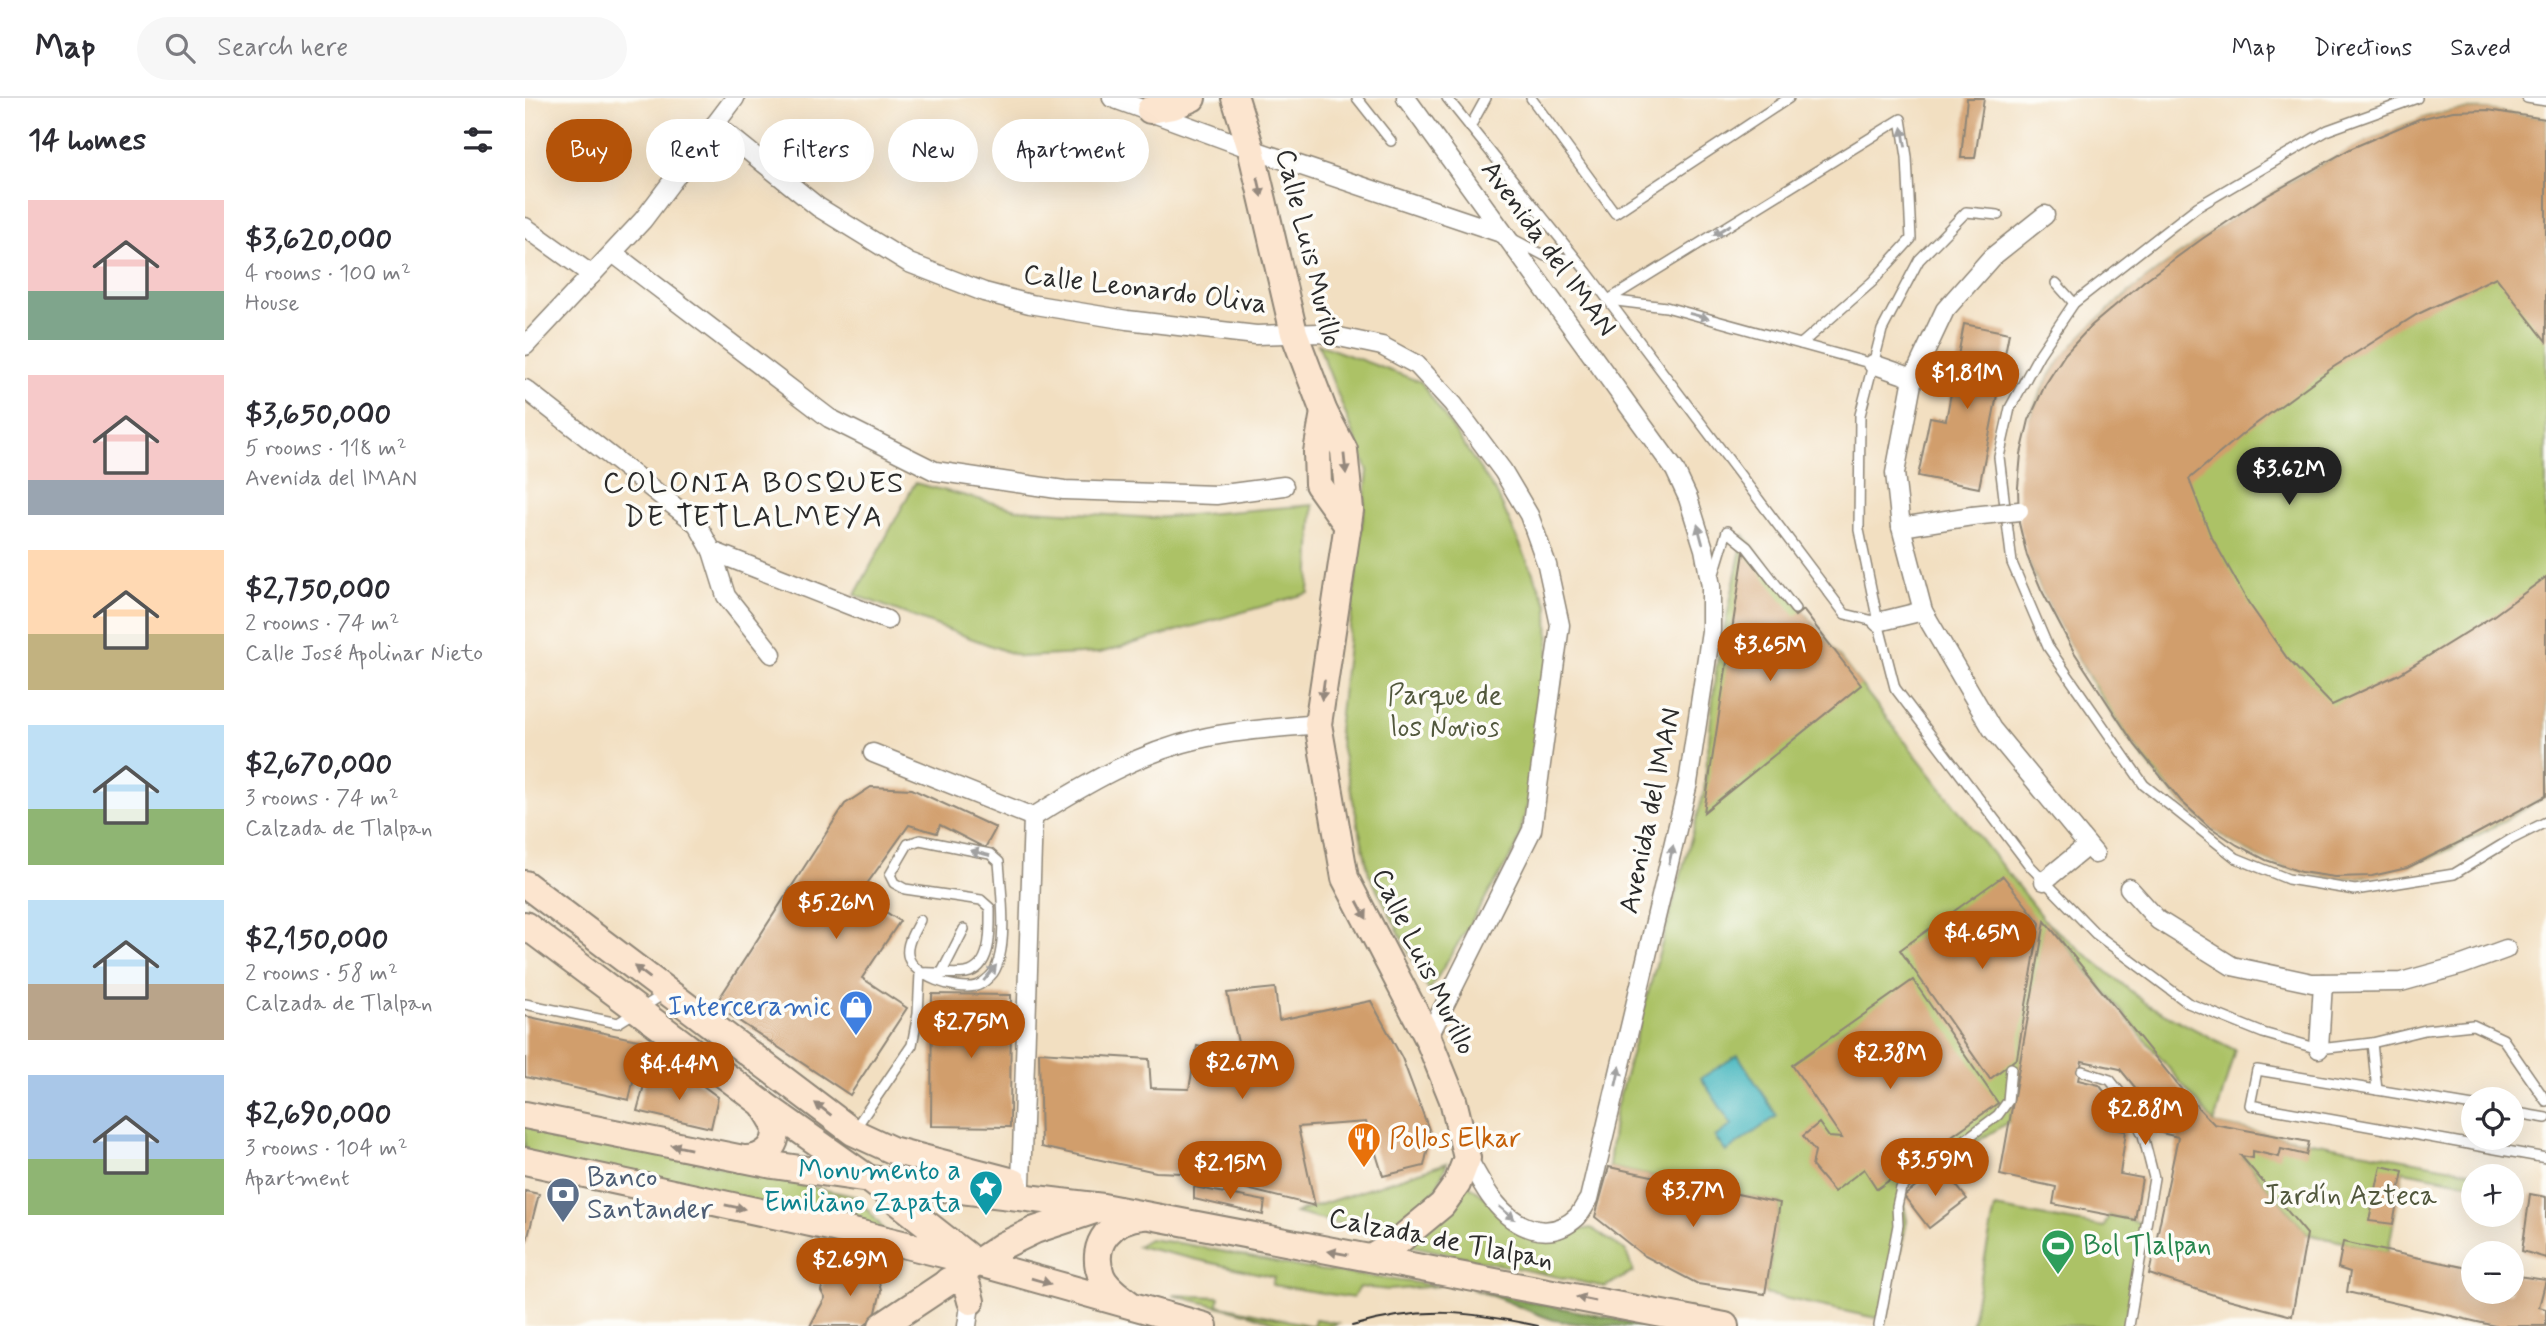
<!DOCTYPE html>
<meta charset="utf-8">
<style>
body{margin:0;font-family:Mynerve,sans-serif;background:#f7f7f7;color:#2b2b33;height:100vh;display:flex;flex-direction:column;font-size:26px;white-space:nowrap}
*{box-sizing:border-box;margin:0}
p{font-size:23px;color:#7c7c81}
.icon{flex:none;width:38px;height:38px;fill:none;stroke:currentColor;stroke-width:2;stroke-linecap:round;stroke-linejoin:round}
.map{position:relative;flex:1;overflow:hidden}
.details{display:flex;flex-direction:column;background:#fff;width:525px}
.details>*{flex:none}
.guide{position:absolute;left:21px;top:21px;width:665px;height:63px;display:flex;gap:14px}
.tools{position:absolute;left:1936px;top:989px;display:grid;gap:14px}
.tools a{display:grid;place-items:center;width:63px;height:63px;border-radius:50%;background:#fff;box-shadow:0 7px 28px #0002;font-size:35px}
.price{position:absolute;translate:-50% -60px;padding:0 16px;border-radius:24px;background:#b45309;color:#fff;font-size:23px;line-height:46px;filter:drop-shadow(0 2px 4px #0008)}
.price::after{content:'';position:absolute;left:50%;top:42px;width:21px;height:16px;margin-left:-10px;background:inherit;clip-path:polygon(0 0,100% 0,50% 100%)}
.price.current{background:#222;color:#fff}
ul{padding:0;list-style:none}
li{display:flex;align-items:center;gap:21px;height:175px;padding:0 28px}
li span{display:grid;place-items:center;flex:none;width:196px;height:140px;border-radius:0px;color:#555}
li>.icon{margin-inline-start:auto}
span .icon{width:84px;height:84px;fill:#fffc;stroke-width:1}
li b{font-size:30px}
h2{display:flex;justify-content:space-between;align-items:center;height:84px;padding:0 28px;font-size:30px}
.tag{padding:0 24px;border-radius:32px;background:#fff;box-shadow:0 7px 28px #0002;font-size:24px;line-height:63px}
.tag.current{background:#b45309;color:#fff}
header{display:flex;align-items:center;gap:42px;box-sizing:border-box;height:98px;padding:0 35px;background:#fff;border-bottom:2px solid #e1e1e2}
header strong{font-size:33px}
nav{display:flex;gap:38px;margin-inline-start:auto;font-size:24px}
.search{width:490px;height:63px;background:#f7f7f7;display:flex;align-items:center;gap:18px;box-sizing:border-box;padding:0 24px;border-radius:38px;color:#7c7c81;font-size:26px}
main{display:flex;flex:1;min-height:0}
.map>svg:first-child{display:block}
</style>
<header>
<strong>Map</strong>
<div class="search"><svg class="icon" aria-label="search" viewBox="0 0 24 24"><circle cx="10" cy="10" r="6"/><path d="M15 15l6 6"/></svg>Search here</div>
<nav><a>Map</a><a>Directions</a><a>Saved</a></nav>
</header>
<main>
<section class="details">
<h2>14 homes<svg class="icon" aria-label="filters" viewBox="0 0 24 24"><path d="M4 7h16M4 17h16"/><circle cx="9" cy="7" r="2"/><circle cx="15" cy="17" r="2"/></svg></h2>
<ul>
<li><span style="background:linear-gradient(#f6c9c9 65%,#7fa58c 0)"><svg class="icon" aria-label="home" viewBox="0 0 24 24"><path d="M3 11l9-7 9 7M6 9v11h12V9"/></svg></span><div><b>$3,620,000</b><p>4 rooms · 100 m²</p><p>House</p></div></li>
<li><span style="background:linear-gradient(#f6c9c9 75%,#9aa5b1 0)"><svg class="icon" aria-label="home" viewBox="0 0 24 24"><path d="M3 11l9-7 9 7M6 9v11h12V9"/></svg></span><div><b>$3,650,000</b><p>5 rooms · 118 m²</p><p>Avenida del IMAN</p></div></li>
<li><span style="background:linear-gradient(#ffd9b3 60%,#c2b280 0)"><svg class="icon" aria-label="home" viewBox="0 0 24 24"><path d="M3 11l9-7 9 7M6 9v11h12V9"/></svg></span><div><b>$2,750,000</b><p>2 rooms · 74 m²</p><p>Calle José Apolinar Nieto</p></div></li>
<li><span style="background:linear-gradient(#bfe0f5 60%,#8fb573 0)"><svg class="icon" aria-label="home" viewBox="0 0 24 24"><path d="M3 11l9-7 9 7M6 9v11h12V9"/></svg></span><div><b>$2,670,000</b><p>3 rooms · 74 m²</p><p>Calzada de Tlalpan</p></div></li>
<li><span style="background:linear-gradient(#bfe0f5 60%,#b9a48a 0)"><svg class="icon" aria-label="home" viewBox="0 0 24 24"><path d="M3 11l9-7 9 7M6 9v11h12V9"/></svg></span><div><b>$2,150,000</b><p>2 rooms · 58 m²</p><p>Calzada de Tlalpan</p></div></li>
<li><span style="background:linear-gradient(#a9c7e8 60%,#8fb573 0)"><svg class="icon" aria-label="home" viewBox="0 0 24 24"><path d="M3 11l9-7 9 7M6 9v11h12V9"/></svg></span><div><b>$2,690,000</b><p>3 rooms · 104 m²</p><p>Apartment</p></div></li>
</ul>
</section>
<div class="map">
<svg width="2021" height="1228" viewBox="0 0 2021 1228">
<rect width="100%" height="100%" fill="#fdfcf7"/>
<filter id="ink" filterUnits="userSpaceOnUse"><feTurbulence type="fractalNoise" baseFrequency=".0143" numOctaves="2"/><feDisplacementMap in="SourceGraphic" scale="14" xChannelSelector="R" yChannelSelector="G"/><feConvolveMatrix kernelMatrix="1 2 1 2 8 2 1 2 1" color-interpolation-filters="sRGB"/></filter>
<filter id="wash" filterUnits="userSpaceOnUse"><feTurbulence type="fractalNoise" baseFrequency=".00686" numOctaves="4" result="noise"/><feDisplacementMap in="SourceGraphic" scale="28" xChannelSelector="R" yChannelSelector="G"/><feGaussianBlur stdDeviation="1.57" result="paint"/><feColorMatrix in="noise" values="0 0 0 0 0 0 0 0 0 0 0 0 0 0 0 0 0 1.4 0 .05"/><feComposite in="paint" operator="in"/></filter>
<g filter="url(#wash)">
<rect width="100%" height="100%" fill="#f2dfc1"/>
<g fill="#acc266" stroke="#6c7648" stroke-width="2">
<path d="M1963,12L2021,21V698C1962,733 1877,786 1807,779C1762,774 1720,756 1684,728C1624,682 1569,593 1534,525C1523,505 1511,484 1504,462C1500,450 1501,334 1505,321C1528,236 1644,164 1713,117C1758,87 1805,60 1855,38C1878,28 1902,16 1928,13C1939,11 1951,12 1963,12Z"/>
<polygon points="793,246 896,284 972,396 1023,508 1025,627 991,750 904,893 844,776 813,633 843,373"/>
<polygon points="390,385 492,411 629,420 788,407 784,495 575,555 496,559 330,497"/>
<polygon points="1219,437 1520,823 1623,907 1710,952 1689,1026 1971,1078 1948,1078 1948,1086 1878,1073 1863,1154 1782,1136 1521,823 1485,1023 1376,1092 1382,1123 1360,1222 1240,1196 1255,1105 1084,1069 1090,1014 1179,694 1191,570"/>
<polygon points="0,1025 332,1099 360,1133 0,1061"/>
<polygon points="922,1065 912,1089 891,1116 845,1134 770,1115"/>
<polygon points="942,1086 1013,1139 1066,1130 1101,1153 1108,1174 1080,1189 882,1147"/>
<polygon points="1470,1110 1579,1129 1584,1117 1619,1126 1600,1228 1446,1228"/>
<polygon points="624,1141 660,1146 779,1170 915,1188 864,1192 834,1189 828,1200 747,1187 749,1179 612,1148"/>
<polygon points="647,1197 694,1199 693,1207 788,1228 790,1221 813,1225 806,1228 760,1228 724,1216 724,1214 720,1215"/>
</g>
<path fill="#89a85b" stroke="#5a6a43" stroke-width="2" d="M946,1191L1123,1228C1092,1228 1059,1228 1029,1222C1001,1213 975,1199 946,1191Z"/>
<polygon fill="#49b8c0" stroke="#3a7276" stroke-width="2" points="1213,957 1252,1018 1201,1054 1190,1039 1207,1027 1176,980"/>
<g id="blocks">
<g fill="#d19e6c">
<polygon points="1442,0 1459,0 1450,60 1436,60"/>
<polygon points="1963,12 2021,21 2021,243 1971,179 1891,217 1807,270 1720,334 1664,381 1685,436 1723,504 1762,560 1807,607 1874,576 1968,518 2021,479 2021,698 1949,737 1882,770 1847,778 1810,779 1776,774 1741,762 1712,747 1682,727 1656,703 1610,647 1549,554 1516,491 1502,458 1494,425 1493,389 1496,356 1504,322 1520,287 1540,256 1566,228 1619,183 1677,141 1736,101 1827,50 1894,21 1928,13"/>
<polygon points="1439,226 1484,235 1454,390 1393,378 1405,319 1421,322"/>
<polygon points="1219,454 1270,518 1278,512 1336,587 1179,714"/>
<polygon points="346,689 387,691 471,730 460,750 415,727 412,735 384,727 334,797 375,823 337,880 382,910 325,997 190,907 320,706"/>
<polygon points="1478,778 1515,825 1492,960 1465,981 1375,852"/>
<polygon points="1520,823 1661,997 1689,1026 1784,1044 1781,1057 1756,1051 1754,1059 1728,1053 1728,1060 1716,1058 1782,1136 1767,1218 1695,1199 1624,1176 1653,1039 1620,1031 1623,1005 1595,971 1557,963 1553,982 1574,987 1598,1016 1594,1032 1601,1033 1595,1076 1617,1080 1610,1122 1528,1106 1531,1089 1475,1077"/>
<polygon points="1388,882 1473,1005 1352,1091 1339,1071 1309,1094 1287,1068 1290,1053 1278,1038 1294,1025 1304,1039 1317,1040 1267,967"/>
<polygon points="750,890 754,922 846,903 877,960 906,1037 899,1068 858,1078 841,1024 773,1029 790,1108 658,1075 631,1074 516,1049 514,954 624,961 626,990 664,991 672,948 716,958 702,895"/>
<polygon points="407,896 486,897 485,1029 406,1028"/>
<polygon points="0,918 117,943 104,1002 0,979"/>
<polygon points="162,976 193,999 186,1030 112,1013 121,980 158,988"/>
<polygon points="1856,1068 1878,1073 1868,1126 1844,1123"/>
<polygon points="1084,1069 1255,1105 1240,1196 1173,1186 1118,1157 1070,1119"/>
<polygon points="1417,1069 1442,1101 1404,1130 1379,1098"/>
<polygon points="669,1089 740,1103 738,1117 669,1101"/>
<polygon points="0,1093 14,1096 1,1146 0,1146"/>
<polygon points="2005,1096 2021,1099 2021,1160 1997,1153"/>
<polygon points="1818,1144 1948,1171 1948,1194 1986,1194 1986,1177 2021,1182 2014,1209 2021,1211 2021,1228 1970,1228 1822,1194 1825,1174 1813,1170"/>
<polygon points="341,1158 351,1171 356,1193 351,1214 345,1223 339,1228 285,1228 300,1200 296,1193 298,1185 307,1181 312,1183"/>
</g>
</g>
</g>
<g filter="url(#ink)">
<use href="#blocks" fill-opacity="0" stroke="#8e8576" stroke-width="2"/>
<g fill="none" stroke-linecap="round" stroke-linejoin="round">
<g stroke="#8e8576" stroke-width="12">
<g id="lane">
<polyline points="832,0 866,43"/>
<polyline points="922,0 1062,174 1320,516 1353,524"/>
<polyline points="1006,0 1090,115 1264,0"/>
<polyline points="1892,0 1803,32 1672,109 1549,205 1514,257 1485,310 1474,359 1487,465 1523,549 1619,687 1711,760 1763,781 1830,792 1929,776 1985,742 2021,724"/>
<polyline points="2002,0 2021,3"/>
<polyline points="945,29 961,0"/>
<polyline points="1473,117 1441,114 1394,162 1357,232 1335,317 1334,432 1353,524 1370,590 1505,768 1571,836 1663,905 1738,935 1794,951 1847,945 1900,932 1948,927 1978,941 2021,1003"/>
<polyline points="988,141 1020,158 1052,162"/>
<polyline points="1531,185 1549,205"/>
<polyline points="1083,202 1376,21 1382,59 1386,141 1347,184 1276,246"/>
<polyline points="1083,202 1141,209 1348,266"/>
<polyline points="1188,479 1202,433 1222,449 1270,511"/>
<path d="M395,822C390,832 381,845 383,857C386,878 432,893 451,888C456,887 465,879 468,875C484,851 476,792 474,764L465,756L395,742L383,746L365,777L369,785L380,791L456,802L465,810C465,830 468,870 441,875C428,877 410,874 395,875"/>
<polyline points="417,874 439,831"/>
<polyline points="0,906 93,925 139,896"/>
<polyline points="1847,945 1852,992"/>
<polyline points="1557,973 1585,982 1601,1002 1618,1037 1629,1080 1604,1228"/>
<polyline points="1948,1008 1732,972 1725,1007 2021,1060"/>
<polyline points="1986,1014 2021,1020"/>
<polyline points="329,1032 387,947 393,916 395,875"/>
<polyline points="328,1169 332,1136"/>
<polyline points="1354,1228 1373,1127 1372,1108 1376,1090 1473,1017 1483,1003 1486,970"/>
</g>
</g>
<g stroke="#8e8576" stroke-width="21">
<g id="street">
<polyline points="587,0 726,51 979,136"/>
<path d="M881,0L1150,372L1163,400L1179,451L1186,488V533L1163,685L1064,1101C1060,1106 1057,1114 1052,1119C1023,1146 989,1129 968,1102C958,1090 951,1073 942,1060"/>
<polyline points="190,26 293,109 384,165 459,194 505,206 602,222 731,237 795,235 857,248 892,267 928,306 978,373 1004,417 1022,467 1035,527 1007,732 903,940"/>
<polyline points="1520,117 1466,160 1420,212 1388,280 1370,375 1376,429 1398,513 1467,631 1570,756"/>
<polyline points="0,129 67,177"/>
<polyline points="88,155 304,320 410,373 539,392 691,397 759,388"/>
<polyline points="0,248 118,122 210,0"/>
<polyline points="1348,266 1388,280"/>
<polyline points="0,291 172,426 187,453 362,522"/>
<polyline points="1376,429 1447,418"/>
<polyline points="187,453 201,498 247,556"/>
<polyline points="1353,524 1398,513"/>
<polyline points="348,655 508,719"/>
<polyline points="1519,783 1562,748"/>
<polyline points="1604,790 1633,822 1707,868 1787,885 1876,884 1937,867 1981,851"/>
<polyline points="1794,951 1798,885"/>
<path d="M496,1086L508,719C561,686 613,655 674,641C710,632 756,630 793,626"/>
<polyline points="442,1228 447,1193"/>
</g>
</g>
<g stroke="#8e8576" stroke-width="30">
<g id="secondary">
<polyline points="710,0 726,51 769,235 799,314 819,352 825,412 793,626 820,780 903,940 928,1002 942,1060 932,1086 917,1107 871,1145 846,1160"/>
<polyline points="625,12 648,8 667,0"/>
<polyline points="799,314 792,354 793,386 823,428"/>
<polyline points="0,786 328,1034 367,1052 489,1084"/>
<polyline points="0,827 238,1006 344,1081 441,1157"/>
<polyline points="0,1017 248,1067 344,1081 578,1109 1200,1228"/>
<path d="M218,1061C238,1062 257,1047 249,1025C246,1019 241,1012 238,1006"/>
<polyline points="0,1063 332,1135 451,1164 679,1228"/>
<polyline points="423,1183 433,1183 442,1188 446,1203"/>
<path d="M603,1205C593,1197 580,1189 576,1177C564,1145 588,1120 618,1118"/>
<polyline points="357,1228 477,1148 510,1132 576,1110"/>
</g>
</g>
<use href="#lane" stroke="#fff" stroke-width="9"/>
<use href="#street" stroke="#fff" stroke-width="18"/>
<use href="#secondary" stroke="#fce5cf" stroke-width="26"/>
<path stroke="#2b2b2b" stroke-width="2" d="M827,1228C897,1208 943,1213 1013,1228"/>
<g stroke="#8e8576" stroke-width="21" stroke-linecap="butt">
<polyline id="street-bridge" points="1447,418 1494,413"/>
</g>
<use href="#street-bridge" stroke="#fff" stroke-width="18"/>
</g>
<defs><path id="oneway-solid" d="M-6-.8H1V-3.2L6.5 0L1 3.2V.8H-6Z" transform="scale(1.75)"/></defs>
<g fill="#a0a0a0">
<use href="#oneway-solid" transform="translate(1379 39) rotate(-99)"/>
<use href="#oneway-solid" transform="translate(1197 132) rotate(148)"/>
<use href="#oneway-solid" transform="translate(1174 218) rotate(15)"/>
<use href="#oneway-solid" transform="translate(1175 436) rotate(-105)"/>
<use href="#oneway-solid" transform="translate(455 755) rotate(-166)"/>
<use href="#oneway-solid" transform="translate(1146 757) rotate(-77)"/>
<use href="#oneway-solid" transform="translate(465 875) rotate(-51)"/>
<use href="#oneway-solid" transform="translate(1093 978) rotate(-77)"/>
<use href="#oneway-solid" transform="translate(982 1115) rotate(40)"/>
</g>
<g fill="#94887d">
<use href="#oneway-solid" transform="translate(735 89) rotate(77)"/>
<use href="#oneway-solid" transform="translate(820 366) rotate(84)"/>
<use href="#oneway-solid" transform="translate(798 592) rotate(98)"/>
<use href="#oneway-solid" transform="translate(837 812) rotate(62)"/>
<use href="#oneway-solid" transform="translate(117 874) rotate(-143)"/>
<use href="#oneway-solid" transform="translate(298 1011) rotate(-143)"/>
<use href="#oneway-solid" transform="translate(156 1049) rotate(-168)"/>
<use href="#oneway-solid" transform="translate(210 1109) rotate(12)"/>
<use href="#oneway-solid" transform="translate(813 1155) rotate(-170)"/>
<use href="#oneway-solid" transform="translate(516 1183) rotate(16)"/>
<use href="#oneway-solid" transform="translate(1061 1201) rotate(-169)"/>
</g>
</g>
<defs>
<g id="shop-pin" transform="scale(1.75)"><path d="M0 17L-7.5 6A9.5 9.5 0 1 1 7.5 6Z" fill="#3f7fe0" stroke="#fdfcf7"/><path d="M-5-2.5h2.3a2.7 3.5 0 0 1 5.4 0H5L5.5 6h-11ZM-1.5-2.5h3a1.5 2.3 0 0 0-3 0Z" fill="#fff"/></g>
<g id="restaurant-pin" transform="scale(1.75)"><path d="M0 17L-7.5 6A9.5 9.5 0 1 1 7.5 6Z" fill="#e8710a" stroke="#fdfcf7"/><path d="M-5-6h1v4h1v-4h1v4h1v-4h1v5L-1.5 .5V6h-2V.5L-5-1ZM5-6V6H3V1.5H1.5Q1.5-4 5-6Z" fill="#fff"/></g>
<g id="sight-pin" transform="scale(1.75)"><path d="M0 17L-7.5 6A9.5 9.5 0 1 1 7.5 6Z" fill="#0f9aa8" stroke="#fdfcf7"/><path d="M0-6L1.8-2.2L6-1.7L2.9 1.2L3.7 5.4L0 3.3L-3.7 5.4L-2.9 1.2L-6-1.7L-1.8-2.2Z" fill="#fff"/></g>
<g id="bank-pin" transform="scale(1.75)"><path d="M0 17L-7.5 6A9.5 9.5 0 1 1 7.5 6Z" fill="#5c6f8a" stroke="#fdfcf7"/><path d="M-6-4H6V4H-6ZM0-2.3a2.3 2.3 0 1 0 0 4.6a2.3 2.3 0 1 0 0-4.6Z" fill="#fff"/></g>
<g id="stadium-pin" transform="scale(1.75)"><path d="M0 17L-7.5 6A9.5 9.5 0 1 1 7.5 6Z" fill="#2e9e5b" stroke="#fdfcf7"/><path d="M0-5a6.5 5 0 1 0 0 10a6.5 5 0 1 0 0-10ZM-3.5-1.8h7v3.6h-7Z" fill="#fff"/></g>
</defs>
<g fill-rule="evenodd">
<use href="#shop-pin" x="331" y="909"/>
<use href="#restaurant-pin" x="839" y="1041"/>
<use href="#sight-pin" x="461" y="1089"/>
<use href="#bank-pin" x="38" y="1096"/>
<use href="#stadium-pin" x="1533" y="1148"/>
</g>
<g text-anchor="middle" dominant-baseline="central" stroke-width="7" stroke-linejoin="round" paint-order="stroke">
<g font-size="28" fill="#2b2b2b" stroke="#fdfcf7">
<text transform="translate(783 150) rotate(76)">Calle Luis Murillo</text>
<text transform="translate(1023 151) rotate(54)">Avenida del IMAN</text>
<text transform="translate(620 192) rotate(7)">Calle Leonardo Oliva</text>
<text transform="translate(1126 713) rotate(-78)">Avenida del IMAN</text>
<text transform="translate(898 864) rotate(64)">Calle Luis Murillo</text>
<text transform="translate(916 1142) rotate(11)">Calzada de Tlalpan</text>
</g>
<g font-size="28" fill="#52583d" stroke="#fdfcf7">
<text x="920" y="598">Parque de<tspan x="920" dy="32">los Novios</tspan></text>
<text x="1825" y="1098">Jardín Azteca</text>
</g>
<g font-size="28" fill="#366cbe" stroke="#fdfcf7" text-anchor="end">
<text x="306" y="909">Interceramic</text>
</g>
<g font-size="28" fill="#c56008" stroke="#fdfcf7" text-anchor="start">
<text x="864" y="1041">Pollos Elkar</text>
</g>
<g font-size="28" fill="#0d838f" stroke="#fdfcf7" text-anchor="end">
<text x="436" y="1073">Monumento a<tspan x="436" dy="32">Emiliano Zapata</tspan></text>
</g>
<g font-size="28" fill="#4e5e75" stroke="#fdfcf7" text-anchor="start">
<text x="62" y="1080">Banco<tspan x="62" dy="32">Santander</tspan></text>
</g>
<g font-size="28" fill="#27864d" stroke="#fdfcf7" text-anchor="start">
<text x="1558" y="1148">Bol Tlalpan</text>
</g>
<g font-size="30" letter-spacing="2" fill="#2b2b2b" stroke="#fdfcf7">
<text x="229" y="385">COLONIA BOSQUES<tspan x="229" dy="34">DE TETLALMEYA</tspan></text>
</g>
</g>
</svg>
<div class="tools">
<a><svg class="icon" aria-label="locate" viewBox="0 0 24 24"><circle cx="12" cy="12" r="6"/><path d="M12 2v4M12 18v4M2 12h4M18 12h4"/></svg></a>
<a>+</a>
<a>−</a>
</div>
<b class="price" style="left:1442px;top:313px">$1.81M</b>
<b class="price current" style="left:1764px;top:409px">$3.62M</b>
<b class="price" style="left:1245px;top:585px">$3.65M</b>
<b class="price" style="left:311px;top:843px">$5.26M</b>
<b class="price" style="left:1457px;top:873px">$4.65M</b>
<b class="price" style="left:446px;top:962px">$2.75M</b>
<b class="price" style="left:1365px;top:993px">$2.38M</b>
<b class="price" style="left:717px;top:1003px">$2.67M</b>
<b class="price" style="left:154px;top:1004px">$4.44M</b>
<b class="price" style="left:1620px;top:1049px">$2.88M</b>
<b class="price" style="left:1410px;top:1100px">$3.59M</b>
<b class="price" style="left:705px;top:1103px">$2.15M</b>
<b class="price" style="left:1168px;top:1131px">$3.7M</b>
<b class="price" style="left:325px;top:1200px">$2.69M</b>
<div class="guide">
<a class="tag current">Buy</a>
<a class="tag">Rent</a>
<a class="tag">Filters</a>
<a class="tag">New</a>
<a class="tag">Apartment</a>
</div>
</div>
</main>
